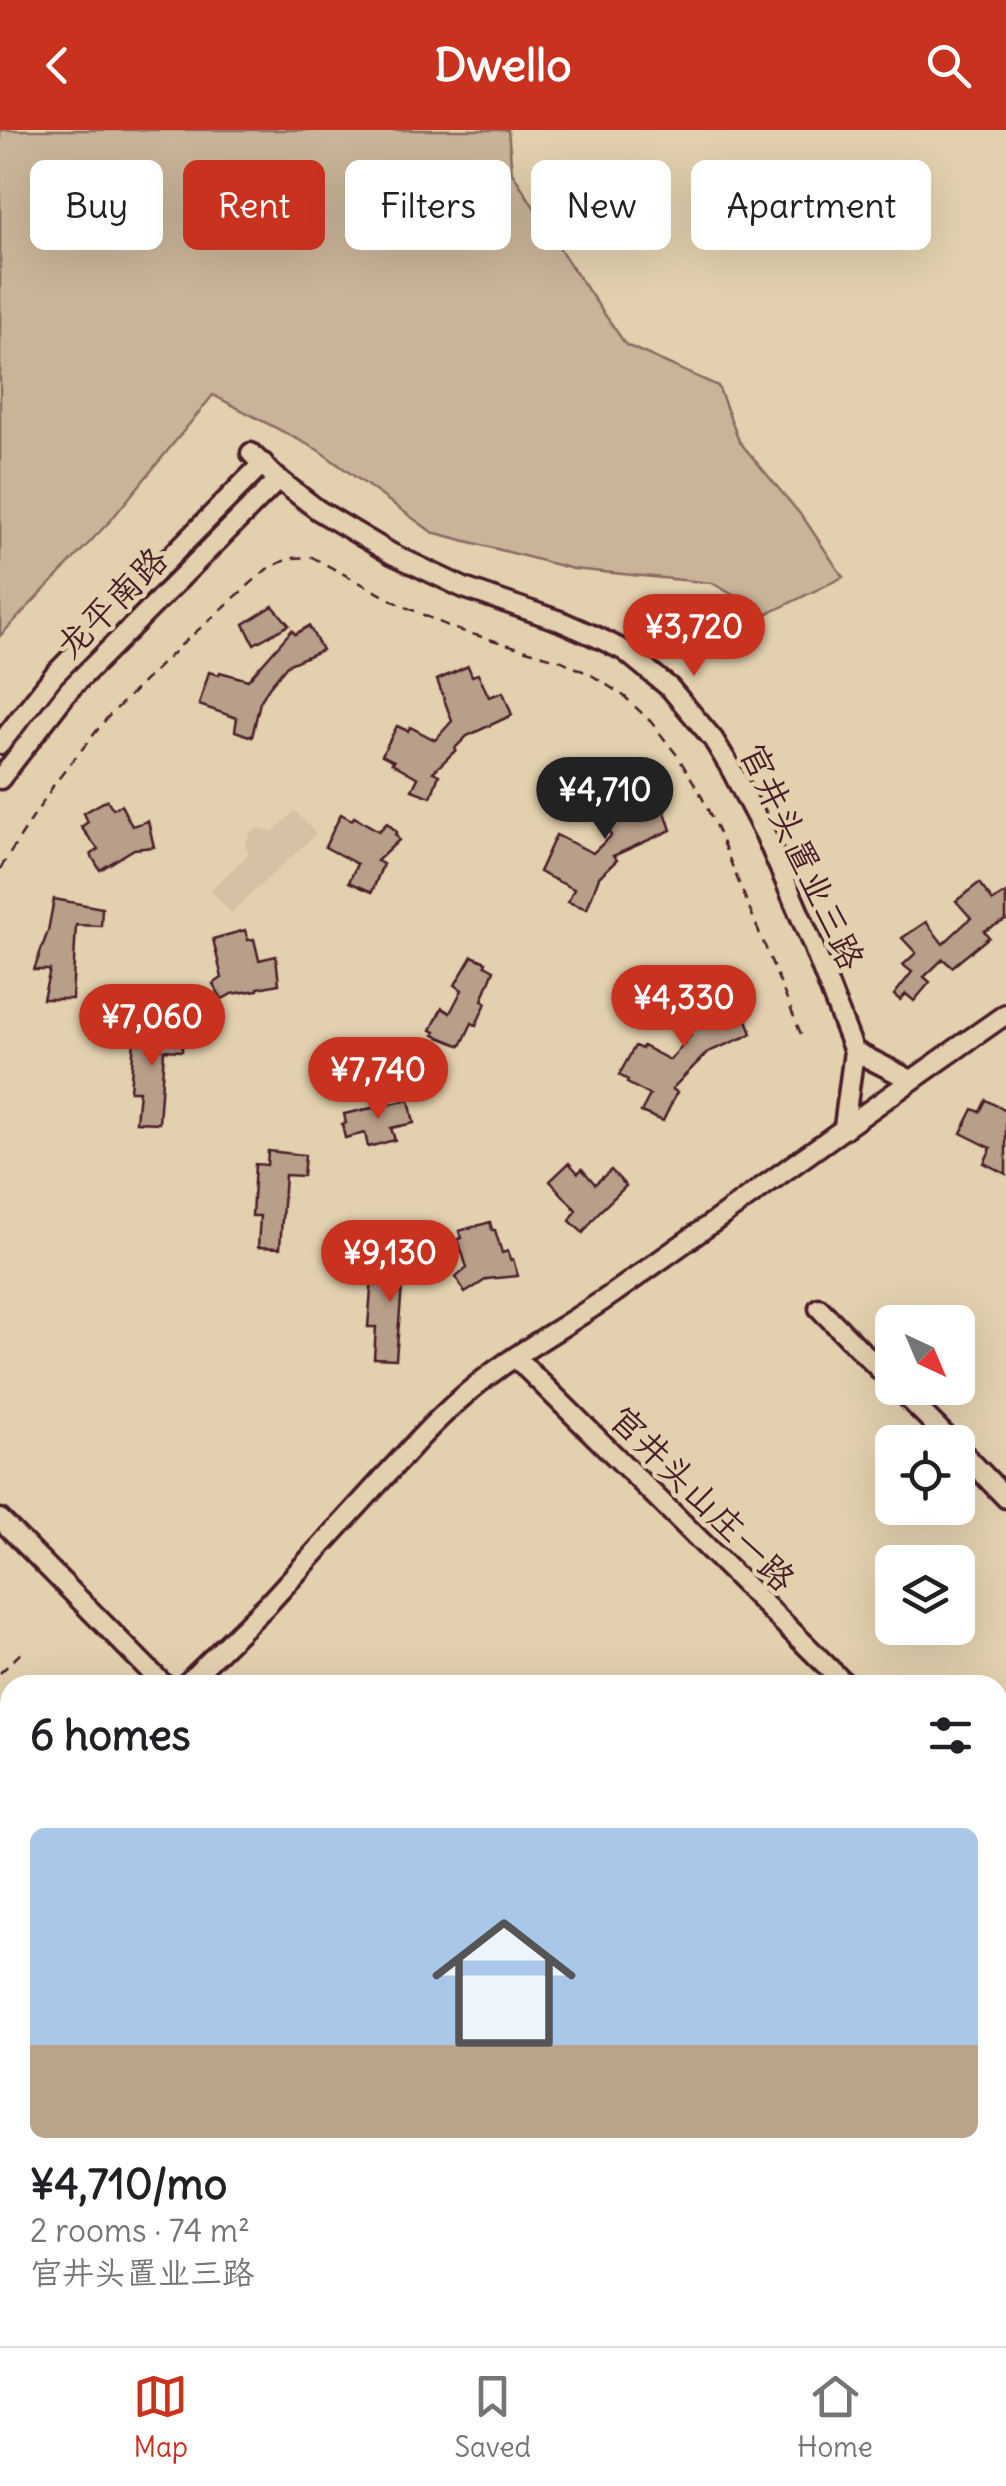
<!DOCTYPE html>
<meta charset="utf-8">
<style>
body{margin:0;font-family:Delius,"LXGW WenKai TC",sans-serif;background:#f2f2f2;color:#202124;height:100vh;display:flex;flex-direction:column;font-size:38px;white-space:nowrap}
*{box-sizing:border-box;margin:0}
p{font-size:32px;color:#757577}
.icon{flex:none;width:55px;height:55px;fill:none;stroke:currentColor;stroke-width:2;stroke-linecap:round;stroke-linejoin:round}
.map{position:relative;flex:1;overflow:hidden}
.panel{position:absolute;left:0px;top:1545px;width:1008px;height:672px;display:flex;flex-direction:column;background:#fff;border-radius:30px 30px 0 0;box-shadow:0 10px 40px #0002}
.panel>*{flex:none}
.banner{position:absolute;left:30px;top:30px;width:948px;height:90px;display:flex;gap:20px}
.needle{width:65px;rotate:136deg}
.controls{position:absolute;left:875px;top:1175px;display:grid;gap:20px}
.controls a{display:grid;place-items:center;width:100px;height:100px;border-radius:15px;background:#fff;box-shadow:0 10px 40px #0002;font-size:50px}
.price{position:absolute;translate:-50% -85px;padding:0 22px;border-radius:35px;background:#c8321e;color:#fff;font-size:32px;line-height:65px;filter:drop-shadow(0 2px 5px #0008)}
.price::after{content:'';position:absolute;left:50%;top:60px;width:30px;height:22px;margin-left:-15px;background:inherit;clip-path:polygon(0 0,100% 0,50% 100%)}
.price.active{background:#222;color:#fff}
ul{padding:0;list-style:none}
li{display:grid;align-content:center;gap:20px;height:530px;padding:0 30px}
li+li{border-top:2px solid #e0e0e0}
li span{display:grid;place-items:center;height:310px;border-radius:15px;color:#555}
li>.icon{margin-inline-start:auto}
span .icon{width:180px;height:180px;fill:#fffc;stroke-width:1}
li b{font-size:42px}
h2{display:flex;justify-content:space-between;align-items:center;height:120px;padding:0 30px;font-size:42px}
.pill{padding:0 35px;border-radius:15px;background:#fff;box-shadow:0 10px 40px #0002;font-size:35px;line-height:90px}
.pill.active{background:#c8321e;color:#fff}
header{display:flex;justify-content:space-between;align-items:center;height:130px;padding:0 30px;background:#c8321e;color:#fff;font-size:45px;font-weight:800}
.menu{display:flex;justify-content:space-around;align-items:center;height:140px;border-top:2px solid #e0e0e0;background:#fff;font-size:28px;color:#757577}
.menu a{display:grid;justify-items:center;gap:5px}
.menu .active{color:#c8321e}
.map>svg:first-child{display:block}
</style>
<header><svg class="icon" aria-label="back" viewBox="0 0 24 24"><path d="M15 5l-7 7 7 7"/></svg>Dwello<svg class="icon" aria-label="search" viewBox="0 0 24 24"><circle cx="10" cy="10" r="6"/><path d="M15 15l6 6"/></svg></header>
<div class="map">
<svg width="1006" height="2216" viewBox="0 0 1006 2216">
<rect width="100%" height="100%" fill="#e2d0ae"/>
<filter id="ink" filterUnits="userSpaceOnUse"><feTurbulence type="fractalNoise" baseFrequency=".01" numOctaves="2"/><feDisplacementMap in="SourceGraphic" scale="20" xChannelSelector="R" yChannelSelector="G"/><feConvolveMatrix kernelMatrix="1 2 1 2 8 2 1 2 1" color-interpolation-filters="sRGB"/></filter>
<g filter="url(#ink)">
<g fill="#d5c1a3">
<polygon points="295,681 316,704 231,783 210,760 249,724 245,715 251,702 259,698 273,702"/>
<polygon points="1006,1852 1006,2203 998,2195 998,1856"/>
<polygon points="108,2208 189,2208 180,2216 116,2216"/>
</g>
<polygon fill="#c9b499" stroke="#8a6a62" stroke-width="2.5" points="0,0 508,0 512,42 567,130 626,215 718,256 739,311 805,390 843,447 767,484 712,453 573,439 432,402 318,320 213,265 111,390 0,506"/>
<g fill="#b89f8a" stroke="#4a1f2b" stroke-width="2.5">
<polygon points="273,476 289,495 254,514 244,494"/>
<polygon points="309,496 322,520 287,535 269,557 260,572 252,607 235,601 237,588 199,575 209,542 219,545 220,542 248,550 292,500 295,504"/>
<polygon points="468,536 472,546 478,544 489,567 503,562 512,585 467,606 455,618 456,620 433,642 439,645 431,667 412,660 418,648 392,633 394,631 382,625 397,596 408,601 410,597 435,610 452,591 437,550"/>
<polygon points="627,650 631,661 637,658 648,681 663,676 671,700 613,726 617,730 599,747 587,779 568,772 574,759 539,742 556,705 593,723 611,706 597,665"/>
<polygon points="107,670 113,679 121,675 132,696 148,691 154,717 134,719 100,740 91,725 98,719 81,697 88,692 84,683"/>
<polygon points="341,684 352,690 354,687 379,701 387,693 397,702 395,704 399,710 377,731 383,734 372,762 349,752 357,734 325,717"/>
<polygon points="979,753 993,771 1006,763 1006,790 984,801 989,807 952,837 943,829 924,847 930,852 914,871 906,864 900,870 894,865 912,842 903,835 916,823 902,808 926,792 943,814 971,788 956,771"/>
<polygon points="54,769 102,778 101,796 76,795 72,869 43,869 50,840 34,840 48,801"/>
<polygon points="245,800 248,810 254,809 259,830 276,826 279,854 258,858 258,860 232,864 222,869 213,854 222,848 213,809"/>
<polygon points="472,826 486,832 485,835 494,840 482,870 486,873 476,895 472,893 461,916 434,905 435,902 431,900 442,878 450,883 462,860 455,855"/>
<polygon points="709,857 712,866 718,863 728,886 744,880 752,904 708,922 697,933 672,959 677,962 663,991 641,982 650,965 627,953 628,950 619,945 635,916 642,919 643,916 670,930 691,905 679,880 682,879 678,870"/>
<polygon points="146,896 183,900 182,921 164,920 159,993 136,992 139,961 130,961 134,909 145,910"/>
<polygon points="409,970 414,993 391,998 395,1010 368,1017 365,1003 345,1008 342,994 346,993 344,984"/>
<polygon points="986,970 1006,981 1006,1044 984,1033 991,1018 961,1003 973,979 980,982"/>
<polygon points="268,1021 305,1025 303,1046 285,1045 280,1118 258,1117 260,1086 252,1086 255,1034 267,1035"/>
<polygon points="569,1033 578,1043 582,1039 595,1054 611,1040 626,1056 599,1082 583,1103 570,1091 576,1080 550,1051"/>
<polygon points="490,1092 492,1100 495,1100 502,1123 508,1121 510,1130 513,1129 518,1146 487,1149 465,1163 456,1147 467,1138 458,1109 462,1108 459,1101"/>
<polygon points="384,1132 421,1136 420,1157 402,1156 396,1229 374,1228 376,1197 368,1197 372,1146 383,1146"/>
</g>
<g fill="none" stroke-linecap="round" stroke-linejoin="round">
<g stroke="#4a1f2b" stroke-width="25">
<g id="minor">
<polyline points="251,323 272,344 318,380 392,424 464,458 560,491 601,509 625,521 670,558 713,609 730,637 765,704 812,813 854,921 844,997"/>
<polyline points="0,614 54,545 263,333"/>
<polyline points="0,649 69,560 279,349"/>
<polyline points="854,921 911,950"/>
<polyline points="819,1178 892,1252"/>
<polyline points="515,1227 846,1555"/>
<polyline points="898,1258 952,1312"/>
<polyline points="958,1318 1006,1368"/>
<polyline points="0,1389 164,1555"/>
<path d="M185,1555L268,1474L419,1309C448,1278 482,1248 518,1225C550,1204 582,1185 614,1163C745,1070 874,976 1006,884"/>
<polyline points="998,1705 1006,1714"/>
<polyline points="0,1734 10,1725"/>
<polyline points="0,1793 10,1784"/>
<polyline points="980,2208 988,2216"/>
</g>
</g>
<g stroke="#4a1f2b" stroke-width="28">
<g id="major">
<polyline points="998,1761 1006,1756"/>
<polyline points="998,1797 1006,1792"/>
<polyline points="0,2143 10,2154"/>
<polyline points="0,2188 10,2198"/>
<polyline points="19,2208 27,2216"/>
<polyline points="62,2208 70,2216"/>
<polyline points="345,2216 354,2208"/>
<polyline points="395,2216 403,2208"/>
</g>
</g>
<g stroke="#4a1f2b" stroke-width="2.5" stroke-dasharray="10 8" stroke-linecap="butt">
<polyline points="0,739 55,653 107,588 180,516 267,439 290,428 312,427 401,475 455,499 560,530 593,546 624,566 651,592 677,625 699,661 717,699 803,909"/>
<polyline points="0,1543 25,1519"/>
<polyline points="0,1858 10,1848"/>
<polyline points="0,1945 10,1955"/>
<polyline points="0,2077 10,2067"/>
</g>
<use href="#minor" stroke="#e2d0ae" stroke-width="18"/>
<use href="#major" stroke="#e2d0ae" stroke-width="20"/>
</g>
</g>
<g text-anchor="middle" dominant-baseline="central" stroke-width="9" stroke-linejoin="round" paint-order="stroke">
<g font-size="35" fill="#4a1f2b" stroke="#e2d0ae">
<text transform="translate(111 472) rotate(-45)">龙平南路</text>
<text transform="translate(803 726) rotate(65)">官井头置业三路</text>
<text transform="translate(703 1368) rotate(45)">官井头山庄一路</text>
</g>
</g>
</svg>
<div class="controls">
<a><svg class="needle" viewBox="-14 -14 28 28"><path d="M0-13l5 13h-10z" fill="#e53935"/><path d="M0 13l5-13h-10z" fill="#757577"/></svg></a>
<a><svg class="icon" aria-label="locate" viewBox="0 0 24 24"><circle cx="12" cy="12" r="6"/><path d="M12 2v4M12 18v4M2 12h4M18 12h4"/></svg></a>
<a><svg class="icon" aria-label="layers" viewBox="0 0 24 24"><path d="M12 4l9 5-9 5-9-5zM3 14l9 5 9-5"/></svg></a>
</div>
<b class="price" style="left:694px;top:549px">¥3,720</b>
<b class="price active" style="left:605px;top:712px">¥4,710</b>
<b class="price" style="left:684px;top:920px">¥4,330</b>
<b class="price" style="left:152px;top:939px">¥7,060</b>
<b class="price" style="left:378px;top:992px">¥7,740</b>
<b class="price" style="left:390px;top:1175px">¥9,130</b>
<div class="banner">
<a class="pill">Buy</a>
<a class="pill active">Rent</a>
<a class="pill">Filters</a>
<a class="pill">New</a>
<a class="pill">Apartment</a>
</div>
<section class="panel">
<h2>6 homes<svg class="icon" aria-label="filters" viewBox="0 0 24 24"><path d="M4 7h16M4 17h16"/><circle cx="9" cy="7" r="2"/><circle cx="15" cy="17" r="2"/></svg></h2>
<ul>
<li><span style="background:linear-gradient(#a9c7e8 70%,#b9a48a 0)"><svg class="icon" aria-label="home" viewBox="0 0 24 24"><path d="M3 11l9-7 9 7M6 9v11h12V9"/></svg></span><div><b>¥4,710/mo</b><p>2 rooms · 74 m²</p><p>官井头置业三路</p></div></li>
</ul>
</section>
</div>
<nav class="menu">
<a class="active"><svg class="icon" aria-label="map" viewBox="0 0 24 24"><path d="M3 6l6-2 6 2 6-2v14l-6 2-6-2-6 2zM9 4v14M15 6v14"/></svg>Map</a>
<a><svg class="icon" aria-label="saved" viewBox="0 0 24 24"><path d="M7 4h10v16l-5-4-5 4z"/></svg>Saved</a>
<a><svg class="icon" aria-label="home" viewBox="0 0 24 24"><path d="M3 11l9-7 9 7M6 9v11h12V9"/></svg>Home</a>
</nav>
